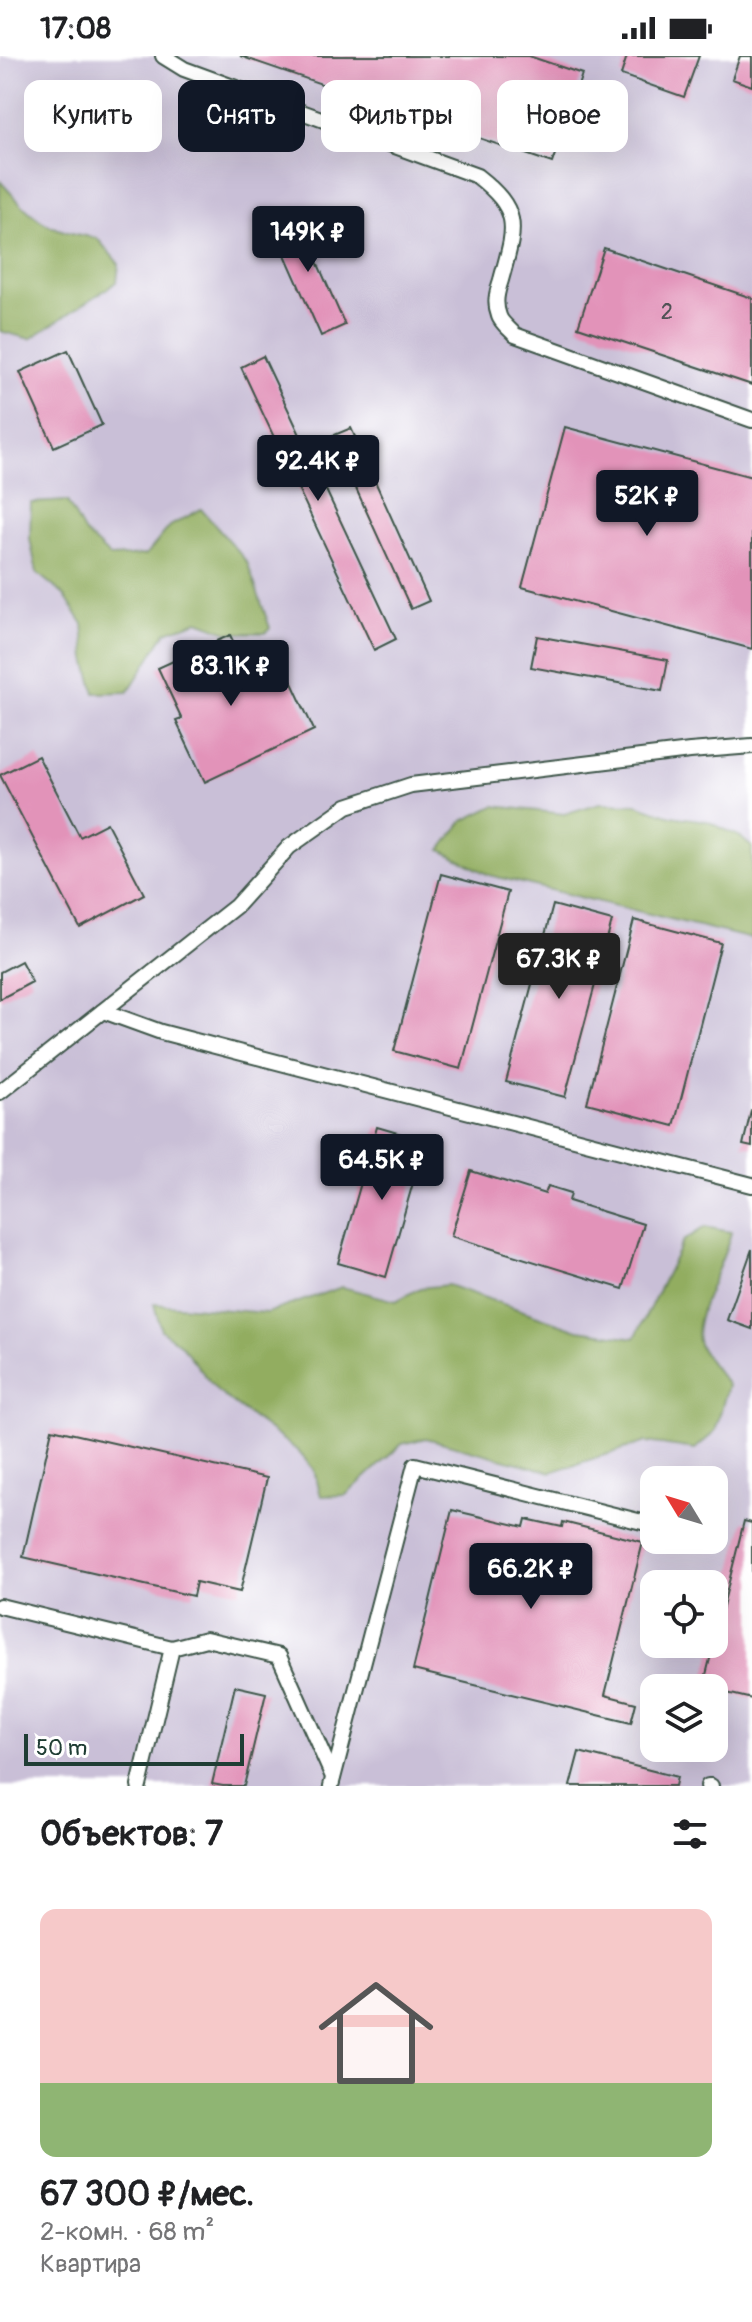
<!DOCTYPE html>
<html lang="ru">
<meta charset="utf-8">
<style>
body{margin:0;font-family:Pangolin,sans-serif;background:#f6f6f6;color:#202124;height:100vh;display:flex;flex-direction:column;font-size:30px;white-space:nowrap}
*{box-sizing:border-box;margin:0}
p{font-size:26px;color:#757577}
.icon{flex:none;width:44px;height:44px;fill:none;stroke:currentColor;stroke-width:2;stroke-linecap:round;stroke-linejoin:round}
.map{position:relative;height:1730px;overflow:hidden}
.sheet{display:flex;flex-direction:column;background:#fff;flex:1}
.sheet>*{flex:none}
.banner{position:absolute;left:24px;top:24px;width:704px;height:72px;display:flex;gap:16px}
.needle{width:52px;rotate:308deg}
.controls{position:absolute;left:640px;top:1410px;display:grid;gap:16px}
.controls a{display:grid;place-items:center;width:88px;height:88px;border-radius:16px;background:#fff;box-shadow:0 8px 32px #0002;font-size:40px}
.scale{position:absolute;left:24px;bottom:20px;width:220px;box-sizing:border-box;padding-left:8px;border:4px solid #1f3d34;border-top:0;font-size:22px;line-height:28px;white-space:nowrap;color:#1f3d34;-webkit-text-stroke:6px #fff;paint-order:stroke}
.price{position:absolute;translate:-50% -68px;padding:0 18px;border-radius:8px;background:#111827;color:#fff;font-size:26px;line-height:52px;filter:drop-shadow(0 2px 4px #0008)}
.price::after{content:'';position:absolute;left:50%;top:48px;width:24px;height:18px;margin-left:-12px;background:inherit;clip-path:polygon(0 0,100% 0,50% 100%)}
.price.current{background:#222;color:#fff}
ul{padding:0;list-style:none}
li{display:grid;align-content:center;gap:16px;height:424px;padding:0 40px}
li span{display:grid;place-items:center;height:248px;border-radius:16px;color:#555}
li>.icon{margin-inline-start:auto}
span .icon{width:144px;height:144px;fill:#fffc;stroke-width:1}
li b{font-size:34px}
h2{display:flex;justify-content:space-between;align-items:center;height:96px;padding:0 40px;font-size:34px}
.chip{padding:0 28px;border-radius:16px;background:#fff;box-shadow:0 8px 32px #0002;font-size:28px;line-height:72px}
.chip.current{background:#111827;color:#fff}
.status{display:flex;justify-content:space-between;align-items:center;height:56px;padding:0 40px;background:#fff;direction:ltr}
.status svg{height:22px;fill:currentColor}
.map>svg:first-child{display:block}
</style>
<div class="status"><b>17:08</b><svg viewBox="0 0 49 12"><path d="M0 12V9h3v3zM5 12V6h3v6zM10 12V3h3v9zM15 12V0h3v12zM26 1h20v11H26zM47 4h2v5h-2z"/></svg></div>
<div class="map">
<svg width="752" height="1730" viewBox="0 0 752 1730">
<rect width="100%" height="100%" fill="#fff"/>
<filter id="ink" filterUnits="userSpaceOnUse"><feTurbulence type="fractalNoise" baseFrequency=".0125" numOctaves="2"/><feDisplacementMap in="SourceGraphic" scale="16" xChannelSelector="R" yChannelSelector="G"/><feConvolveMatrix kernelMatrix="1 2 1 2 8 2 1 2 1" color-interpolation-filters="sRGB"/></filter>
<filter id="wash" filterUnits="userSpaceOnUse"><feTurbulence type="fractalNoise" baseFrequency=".006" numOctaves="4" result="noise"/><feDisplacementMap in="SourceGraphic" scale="32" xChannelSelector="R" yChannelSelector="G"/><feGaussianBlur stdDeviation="1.8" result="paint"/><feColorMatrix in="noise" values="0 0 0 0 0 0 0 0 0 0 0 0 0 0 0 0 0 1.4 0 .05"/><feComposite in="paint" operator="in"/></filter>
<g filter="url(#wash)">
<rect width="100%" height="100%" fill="#efdcbb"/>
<path fill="#c9bfd7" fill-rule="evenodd" d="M0,0H752V1730H0ZM654,1424H714V1484H654ZM654,1528H714V1588H654ZM654,1632H714V1692H654Z"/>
<g fill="#92ad60" stroke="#58754a" stroke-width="2">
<path d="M0,125C35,164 44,174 97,182L119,208L117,226L30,283L0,275Z"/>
<polygon points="67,445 84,476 110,501 146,499 170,470 201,453 247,506 270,572 265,577 230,577 198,565 166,576 128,636 95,637 86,603 83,568 64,539 37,517 30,483 31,447"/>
<polygon points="600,747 637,748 671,760 707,765 739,780 752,791 752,883 489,819 441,794 463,765 494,750 564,758"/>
<path d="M705,1171L731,1176C726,1205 689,1263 699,1288C705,1302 719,1317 728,1329L715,1376L695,1393L646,1386L551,1416L426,1382L402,1388L346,1439L321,1440L314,1414L298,1395L218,1336L181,1289L161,1274L154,1248L267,1257L342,1231L396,1245L420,1232L448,1229L578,1274L635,1282L683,1185Z"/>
</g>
<g id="blocks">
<g fill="#e293b9">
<polygon points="240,0 529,0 582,18 552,107"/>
<polygon points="627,0 699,0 684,41 621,19"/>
<polygon points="740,0 752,0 752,30 732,23"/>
<polygon points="295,156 345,269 321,280 271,167"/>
<polygon points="604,192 752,242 752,329 578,271"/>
<polygon points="68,294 102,369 54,391 20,316"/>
<polygon points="263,300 396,583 374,594 241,311"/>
<polygon points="565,371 752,421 752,593 522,531"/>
<polygon points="351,372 429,545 411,553 332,380"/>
<polygon points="230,579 254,629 286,614 314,674 205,726 176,665 182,663 158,612"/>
<polygon points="537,580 668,604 662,635 531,611"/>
<polygon points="38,700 80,781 107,767 144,838 80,872 0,719"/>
<polygon points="441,818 508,836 461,1013 394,995"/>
<polygon points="553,849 612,865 565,1041 506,1026"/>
<polygon points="634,864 721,887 674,1070 587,1047"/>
<polygon points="21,905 32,926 0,943 0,916"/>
<polygon points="751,1055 752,1055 752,1091 743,1089"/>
<polygon points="377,1071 425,1085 386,1221 338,1207"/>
<polygon points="471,1115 545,1138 548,1130 571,1137 569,1145 643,1168 623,1233 451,1180"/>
<polygon points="752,1193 752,1273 727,1264"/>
<polygon points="52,1373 267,1422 240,1536 196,1526 193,1540 23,1501"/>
<polygon points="452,1454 524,1471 526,1463 562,1471 563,1466 643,1486 605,1639 636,1647 631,1667 413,1614"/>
<polygon points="744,1465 752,1467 752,1643 714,1634 714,1632 703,1631"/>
<polygon points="235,1630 266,1637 244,1730 223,1730 212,1728"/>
<polygon points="579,1696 677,1721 675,1730 570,1730"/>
</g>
</g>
</g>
<g filter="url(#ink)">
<use href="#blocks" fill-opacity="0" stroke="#3e5548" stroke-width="2"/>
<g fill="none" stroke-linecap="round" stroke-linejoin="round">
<g stroke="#3e5548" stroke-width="18">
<g id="service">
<path d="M163,0L184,13L477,120C523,156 515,172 501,224C497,236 494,247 499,260C501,267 510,273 515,279L752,364"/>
<polyline points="103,955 161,976 752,1129"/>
<polyline points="0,1036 236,850 289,791 347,750 411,729 690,695 752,690"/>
<polyline points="0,1550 172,1592 139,1730"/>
<polyline points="172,1592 206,1583 279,1600 333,1721"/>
<polyline points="331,1730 415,1409 654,1469"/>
<polyline points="708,1730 711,1730"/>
</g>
</g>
<use href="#service" stroke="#fff" stroke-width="14"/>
</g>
</g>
<g text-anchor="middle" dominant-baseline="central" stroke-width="6" stroke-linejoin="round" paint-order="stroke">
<g font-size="22" fill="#505255">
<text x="667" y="256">2</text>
</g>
</g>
</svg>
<div class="controls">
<a><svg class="needle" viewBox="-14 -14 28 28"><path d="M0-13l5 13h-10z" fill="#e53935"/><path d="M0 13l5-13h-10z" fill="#757577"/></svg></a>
<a><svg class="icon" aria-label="locate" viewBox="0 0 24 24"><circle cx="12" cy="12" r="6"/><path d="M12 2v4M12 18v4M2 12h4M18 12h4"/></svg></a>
<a><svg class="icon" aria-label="layers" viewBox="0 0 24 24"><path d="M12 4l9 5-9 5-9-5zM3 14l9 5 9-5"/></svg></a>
</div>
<div class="scale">50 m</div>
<b class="price" style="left:308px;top:218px">149K ₽</b>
<b class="price" style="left:318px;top:447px">92.4K ₽</b>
<b class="price" style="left:647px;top:482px">52K ₽</b>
<b class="price" style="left:231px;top:652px">83.1K ₽</b>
<b class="price current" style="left:559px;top:945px">67.3K ₽</b>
<b class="price" style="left:382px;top:1146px">64.5K ₽</b>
<b class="price" style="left:531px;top:1555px">66.2K ₽</b>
<div class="banner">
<a class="chip">Купить</a>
<a class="chip current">Снять</a>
<a class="chip">Фильтры</a>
<a class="chip">Новое</a>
</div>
</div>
<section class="sheet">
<h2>Объектов: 7<svg class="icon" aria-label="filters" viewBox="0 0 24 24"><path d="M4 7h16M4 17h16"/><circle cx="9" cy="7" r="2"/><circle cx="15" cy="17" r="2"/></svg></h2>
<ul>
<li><span style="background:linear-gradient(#f6c9c9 70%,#8fb573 0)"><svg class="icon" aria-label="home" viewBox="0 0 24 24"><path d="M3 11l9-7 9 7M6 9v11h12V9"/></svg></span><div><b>67 300 ₽/мес.</b><p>2-комн. · 68 m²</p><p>Квартира</p></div></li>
</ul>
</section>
